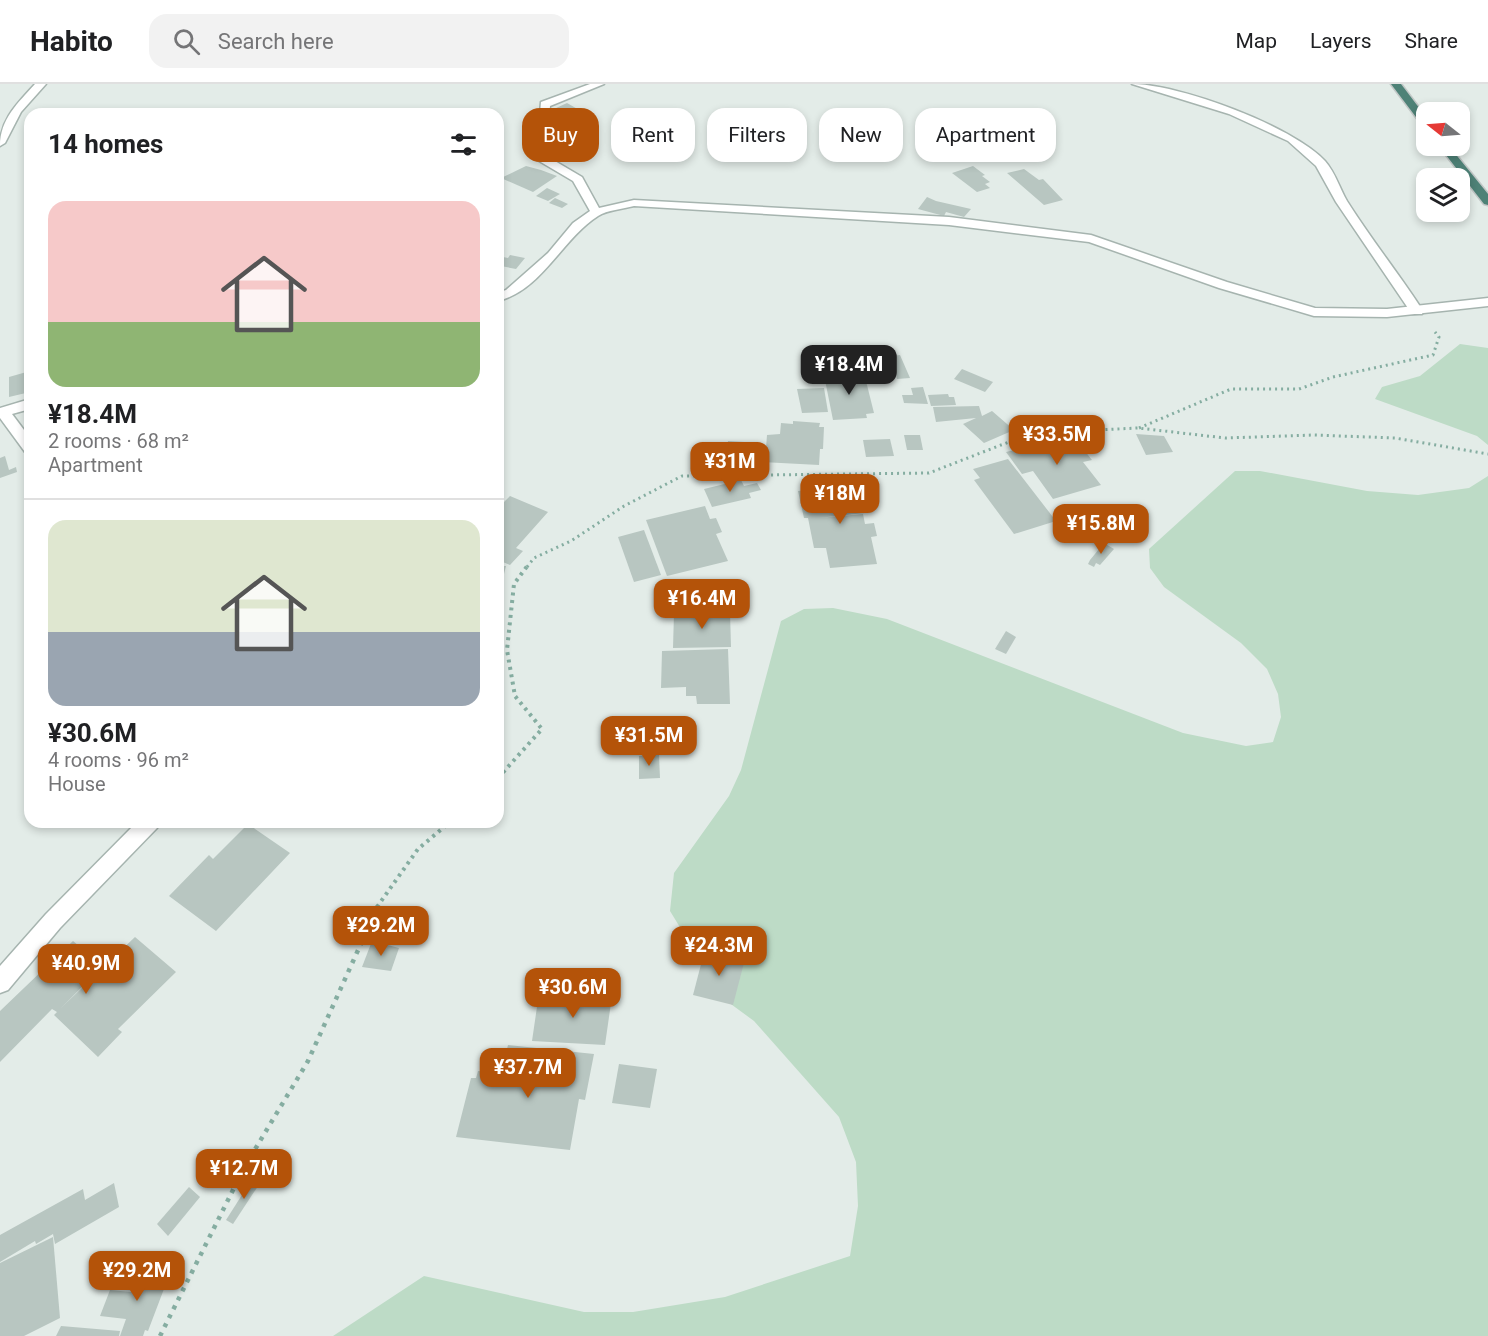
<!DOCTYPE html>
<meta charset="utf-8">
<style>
body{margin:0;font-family:Roboto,sans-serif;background:#f2f2f2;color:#202124;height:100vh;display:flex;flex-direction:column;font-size:22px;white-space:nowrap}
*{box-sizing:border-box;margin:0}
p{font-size:20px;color:#757577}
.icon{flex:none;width:33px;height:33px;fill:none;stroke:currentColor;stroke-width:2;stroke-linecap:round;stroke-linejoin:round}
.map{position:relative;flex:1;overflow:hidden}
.sheet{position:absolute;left:24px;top:24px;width:480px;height:720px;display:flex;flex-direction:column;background:#fff;border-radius:18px;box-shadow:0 3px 9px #0003}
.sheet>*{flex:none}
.hud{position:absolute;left:522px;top:24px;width:570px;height:54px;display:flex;gap:12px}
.needle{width:39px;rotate:287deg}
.fabs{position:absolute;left:1416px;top:18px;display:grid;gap:12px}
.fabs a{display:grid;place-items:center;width:54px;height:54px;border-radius:12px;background:#fff;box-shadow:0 3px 9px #0003;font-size:30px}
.price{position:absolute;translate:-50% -51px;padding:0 14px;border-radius:12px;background:#b45309;color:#fff;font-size:20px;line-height:39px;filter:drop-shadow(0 2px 3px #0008)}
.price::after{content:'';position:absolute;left:50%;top:36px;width:18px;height:14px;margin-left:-9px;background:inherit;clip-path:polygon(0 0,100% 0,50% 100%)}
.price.on{background:#222;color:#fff}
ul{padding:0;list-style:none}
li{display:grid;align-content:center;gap:12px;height:318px;padding:0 24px}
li+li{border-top:2px solid #e0e0e0}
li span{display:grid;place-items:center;height:186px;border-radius:18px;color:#555}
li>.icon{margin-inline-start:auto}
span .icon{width:108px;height:108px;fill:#fffc;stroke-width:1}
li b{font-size:26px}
h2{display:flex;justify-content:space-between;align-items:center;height:72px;padding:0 24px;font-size:26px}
.tag{padding:0 21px;border-radius:18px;background:#fff;box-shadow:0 3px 9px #0003;font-size:21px;line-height:54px}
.tag.on{background:#b45309;color:#fff}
header{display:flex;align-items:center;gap:36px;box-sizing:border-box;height:84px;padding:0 30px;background:#fff;border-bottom:2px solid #e0e0e0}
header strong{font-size:28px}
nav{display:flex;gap:33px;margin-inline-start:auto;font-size:21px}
.search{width:420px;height:54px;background:#f2f2f2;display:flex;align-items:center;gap:15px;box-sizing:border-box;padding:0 21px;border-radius:18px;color:#757577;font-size:22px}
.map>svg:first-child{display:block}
</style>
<header>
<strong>Habito</strong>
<div class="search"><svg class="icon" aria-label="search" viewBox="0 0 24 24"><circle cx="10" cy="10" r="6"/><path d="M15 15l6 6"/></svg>Search here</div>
<nav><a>Map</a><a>Layers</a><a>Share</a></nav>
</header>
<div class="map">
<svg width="1488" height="1252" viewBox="0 0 1488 1252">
<rect width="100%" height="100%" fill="#e3ece8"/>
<g fill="#bddbc6">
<polygon points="1460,260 1488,264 1488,361 1477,352 1375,315 1382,303 1420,292"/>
<polygon points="1235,387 1260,387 1367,407 1418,411 1469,404 1488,392 1488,1252 333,1252 424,1192 584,1228 633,1228 725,1213 850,1172 858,1122 856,1078 839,1033 754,937 724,915 670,827 674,789 729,712 741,686 781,537 804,525 833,524 887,535 1183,649 1246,662 1273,658 1281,633 1278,610 1267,585 1241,559 1164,503 1150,484 1149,465"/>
</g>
<g fill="#b8c6c1">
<polygon points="567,19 581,27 567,33 554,25"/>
<polygon points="563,33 591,42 587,45 558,36"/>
<polygon points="526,82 541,86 557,92 533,108 501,94"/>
<polygon points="973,82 985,91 982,92 990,98 985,100 990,104 977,108 952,89"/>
<polygon points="1024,85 1039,96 1043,95 1063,116 1044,121 1007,89"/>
<polygon points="547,104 560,110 548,117 536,112"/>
<polygon points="927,113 936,117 971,125 964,133 946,128 944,132 918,125"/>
<polygon points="555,114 568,120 562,124 549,119"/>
<polygon points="510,171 525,174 516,185 501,182 498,186 498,172 508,174"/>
<polygon points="900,271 910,294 897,295 896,291 868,295 857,277"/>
<polygon points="962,285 993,298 985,308 954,295"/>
<polygon points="30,287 30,308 9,313 9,293"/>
<polygon points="864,289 874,329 866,330 867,334 833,336 824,291"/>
<polygon points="923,303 928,320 904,319 902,311 913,311 911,304"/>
<polygon points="824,304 828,328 802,329 797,305"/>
<polygon points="948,310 949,313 954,313 956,321 931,322 928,311"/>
<polygon points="979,322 982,332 992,327 1014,346 984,359 963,340 976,334 936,338 933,323"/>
<polygon points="793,337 820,339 819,343 824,343 823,365 820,365 819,381 760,378 762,364 766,364 767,351 780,350 781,339 793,340"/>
<polygon points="1136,350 1164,352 1173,368 1146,371"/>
<polygon points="904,351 920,351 923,366 907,366"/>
<polygon points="1072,351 1092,376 1083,378 1101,401 1053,415 1033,387 1022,390 1006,368"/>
<polygon points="890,355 894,372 866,373 863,356"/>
<polygon points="728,357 744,358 742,374 735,374 734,383 725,383"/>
<polygon points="5,372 9,386 16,383 17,388 0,394 0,374"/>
<polygon points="1008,375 1056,437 1014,450 974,396 980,394 973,385"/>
<polygon points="741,396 744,402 757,399 761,406 749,409 751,414 712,423 704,405"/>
<polygon points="857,398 865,429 818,434 863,430 865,440 874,439 877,452 871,453 877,480 830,484 826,464 814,464 808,434 804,434 798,407 833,404 832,400"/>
<polygon points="510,412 548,428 516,464 523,467 510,481 498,476 498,424"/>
<polygon points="705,422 710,435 716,434 722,448 716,450 728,477 667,492 646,436"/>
<polygon points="644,446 661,491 634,498 618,453"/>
<polygon points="1104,459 1114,465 1100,481 1096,479 1094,483 1088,480 1090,476"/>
<polygon points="498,482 506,482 499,510 498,510"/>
<polygon points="730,528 731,563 673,564 674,529"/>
<polygon points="1006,547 1016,553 1006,570 995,565"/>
<polygon points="728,565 730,620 697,620 696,612 686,612 686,603 661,604 662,567"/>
<polygon points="659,671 660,694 639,695 639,672"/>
<polygon points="248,740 290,769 216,847 169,812 209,771 213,775"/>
<polygon points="135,853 176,888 118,945 122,948 98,973 54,931 57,928 52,925 0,978 0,927 73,857 103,882 61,924"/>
<polygon points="372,857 399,864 391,887 362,883"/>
<polygon points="705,865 745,875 733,921 693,911"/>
<polygon points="548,909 612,912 605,961 532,957 538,916 547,916"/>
<polygon points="508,961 594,970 585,1016 579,1015 570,1066 456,1053 471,994 476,994 478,987 501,989"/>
<polygon points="619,980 657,985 650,1024 612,1019"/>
<polygon points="254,1092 262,1096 233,1140 226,1136"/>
<polygon points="114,1099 119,1123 55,1160 53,1150 36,1160 35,1157 0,1178 0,1151 83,1105 85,1116"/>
<polygon points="189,1103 200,1113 168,1152 157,1140"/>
<polygon points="53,1153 60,1234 24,1252 0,1252 0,1179"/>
<polygon points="140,1183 166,1187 162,1197 167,1197 148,1247 145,1246 143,1252 120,1252 126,1235 100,1232 110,1206 131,1208"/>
<polygon points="61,1242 120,1247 119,1252 56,1252"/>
</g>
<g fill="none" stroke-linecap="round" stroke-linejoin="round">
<g stroke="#a6b4af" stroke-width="3">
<g id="minor">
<path d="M35,0H46L21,28L5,59L0,62C0,35 18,19 35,0Z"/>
<path d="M590,0H604L550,22C549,40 541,53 543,70L582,93L599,124L634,116L949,133L1091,151L1227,198L1315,224L1387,225L1488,214V222L1387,233L1314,232L1219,204L1089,158L949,141L634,122C623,125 607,126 598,132C561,156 542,206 498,217V209L506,206L548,169L573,139L590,127L573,97L534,74L531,56L539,40L541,18Z"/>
<polygon points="30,315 30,325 12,330 30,354 30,369 25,368 0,334 0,324"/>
<polygon points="137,738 160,738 157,744 60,844 8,906 0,909 0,882 46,830"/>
</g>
</g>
<g stroke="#a6b4af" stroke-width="3">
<path id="tertiary" d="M1132,0C1179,0 1293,42 1325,77C1335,88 1340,105 1347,117C1371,155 1399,190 1423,227L1422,230H1412L1336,118L1316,82L1288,57L1229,30Z"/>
</g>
<g stroke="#c2c8c7" stroke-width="3">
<g id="trunk">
<polygon points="1391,0 1401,0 1426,33 1426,42 1422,41"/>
<polygon points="1439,62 1449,62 1488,110 1488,121 1484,120"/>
</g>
</g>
<g stroke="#85ada1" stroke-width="3" stroke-dasharray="2 4" stroke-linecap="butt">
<polyline points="1139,344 1231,305 1299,305 1333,293 1433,271 1439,253 1435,248"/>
<polyline points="527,483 534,474 571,457 624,422 682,392 929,389 1032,349 1138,344 1225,354 1314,351 1395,354 1488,370"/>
</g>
<g stroke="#85ada1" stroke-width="4" stroke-dasharray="3 4.5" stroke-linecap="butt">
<polyline points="498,694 542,645 515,612 507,566 514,500 528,481"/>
<polyline points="377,823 418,765 450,738"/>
</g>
<polyline stroke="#85ada1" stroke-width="4.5" stroke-dasharray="4 6" stroke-linecap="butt" points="160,1252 245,1082 308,977 378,822"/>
<use href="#minor" fill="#fff" fill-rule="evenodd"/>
<use href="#tertiary" fill="#fff" fill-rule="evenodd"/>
<use href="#trunk" fill="#4e8277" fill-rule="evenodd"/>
</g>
</svg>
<div class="fabs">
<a><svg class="needle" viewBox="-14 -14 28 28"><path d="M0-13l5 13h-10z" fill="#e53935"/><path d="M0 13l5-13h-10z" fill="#757577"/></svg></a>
<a><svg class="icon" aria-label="layers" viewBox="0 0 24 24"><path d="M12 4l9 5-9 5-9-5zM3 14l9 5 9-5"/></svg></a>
</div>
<b class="price on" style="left:849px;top:312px">¥18.4M</b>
<b class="price" style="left:1057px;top:382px">¥33.5M</b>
<b class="price" style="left:730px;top:409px">¥31M</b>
<b class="price" style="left:840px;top:441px">¥18M</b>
<b class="price" style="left:1101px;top:471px">¥15.8M</b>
<b class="price" style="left:702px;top:546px">¥16.4M</b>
<b class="price" style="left:649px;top:683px">¥31.5M</b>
<b class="price" style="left:381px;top:873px">¥29.2M</b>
<b class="price" style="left:719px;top:893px">¥24.3M</b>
<b class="price" style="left:86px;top:911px">¥40.9M</b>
<b class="price" style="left:573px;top:935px">¥30.6M</b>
<b class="price" style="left:528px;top:1015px">¥37.7M</b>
<b class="price" style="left:244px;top:1116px">¥12.7M</b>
<b class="price" style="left:137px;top:1218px">¥29.2M</b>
<div class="hud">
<a class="tag on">Buy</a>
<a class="tag">Rent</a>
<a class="tag">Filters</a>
<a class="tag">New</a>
<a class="tag">Apartment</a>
</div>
<section class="sheet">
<h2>14 homes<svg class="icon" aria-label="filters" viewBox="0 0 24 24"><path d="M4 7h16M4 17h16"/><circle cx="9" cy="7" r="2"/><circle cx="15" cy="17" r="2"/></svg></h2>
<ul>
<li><span style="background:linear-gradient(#f6c9c9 65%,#8fb573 0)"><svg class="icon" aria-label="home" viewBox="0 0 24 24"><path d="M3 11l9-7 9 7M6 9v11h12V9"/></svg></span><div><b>¥18.4M</b><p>2 rooms · 68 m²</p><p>Apartment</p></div></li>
<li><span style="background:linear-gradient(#dfe7d0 60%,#9aa5b1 0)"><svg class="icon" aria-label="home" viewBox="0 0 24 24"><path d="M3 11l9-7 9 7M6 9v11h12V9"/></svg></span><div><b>¥30.6M</b><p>4 rooms · 96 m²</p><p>House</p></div></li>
</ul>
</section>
</div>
